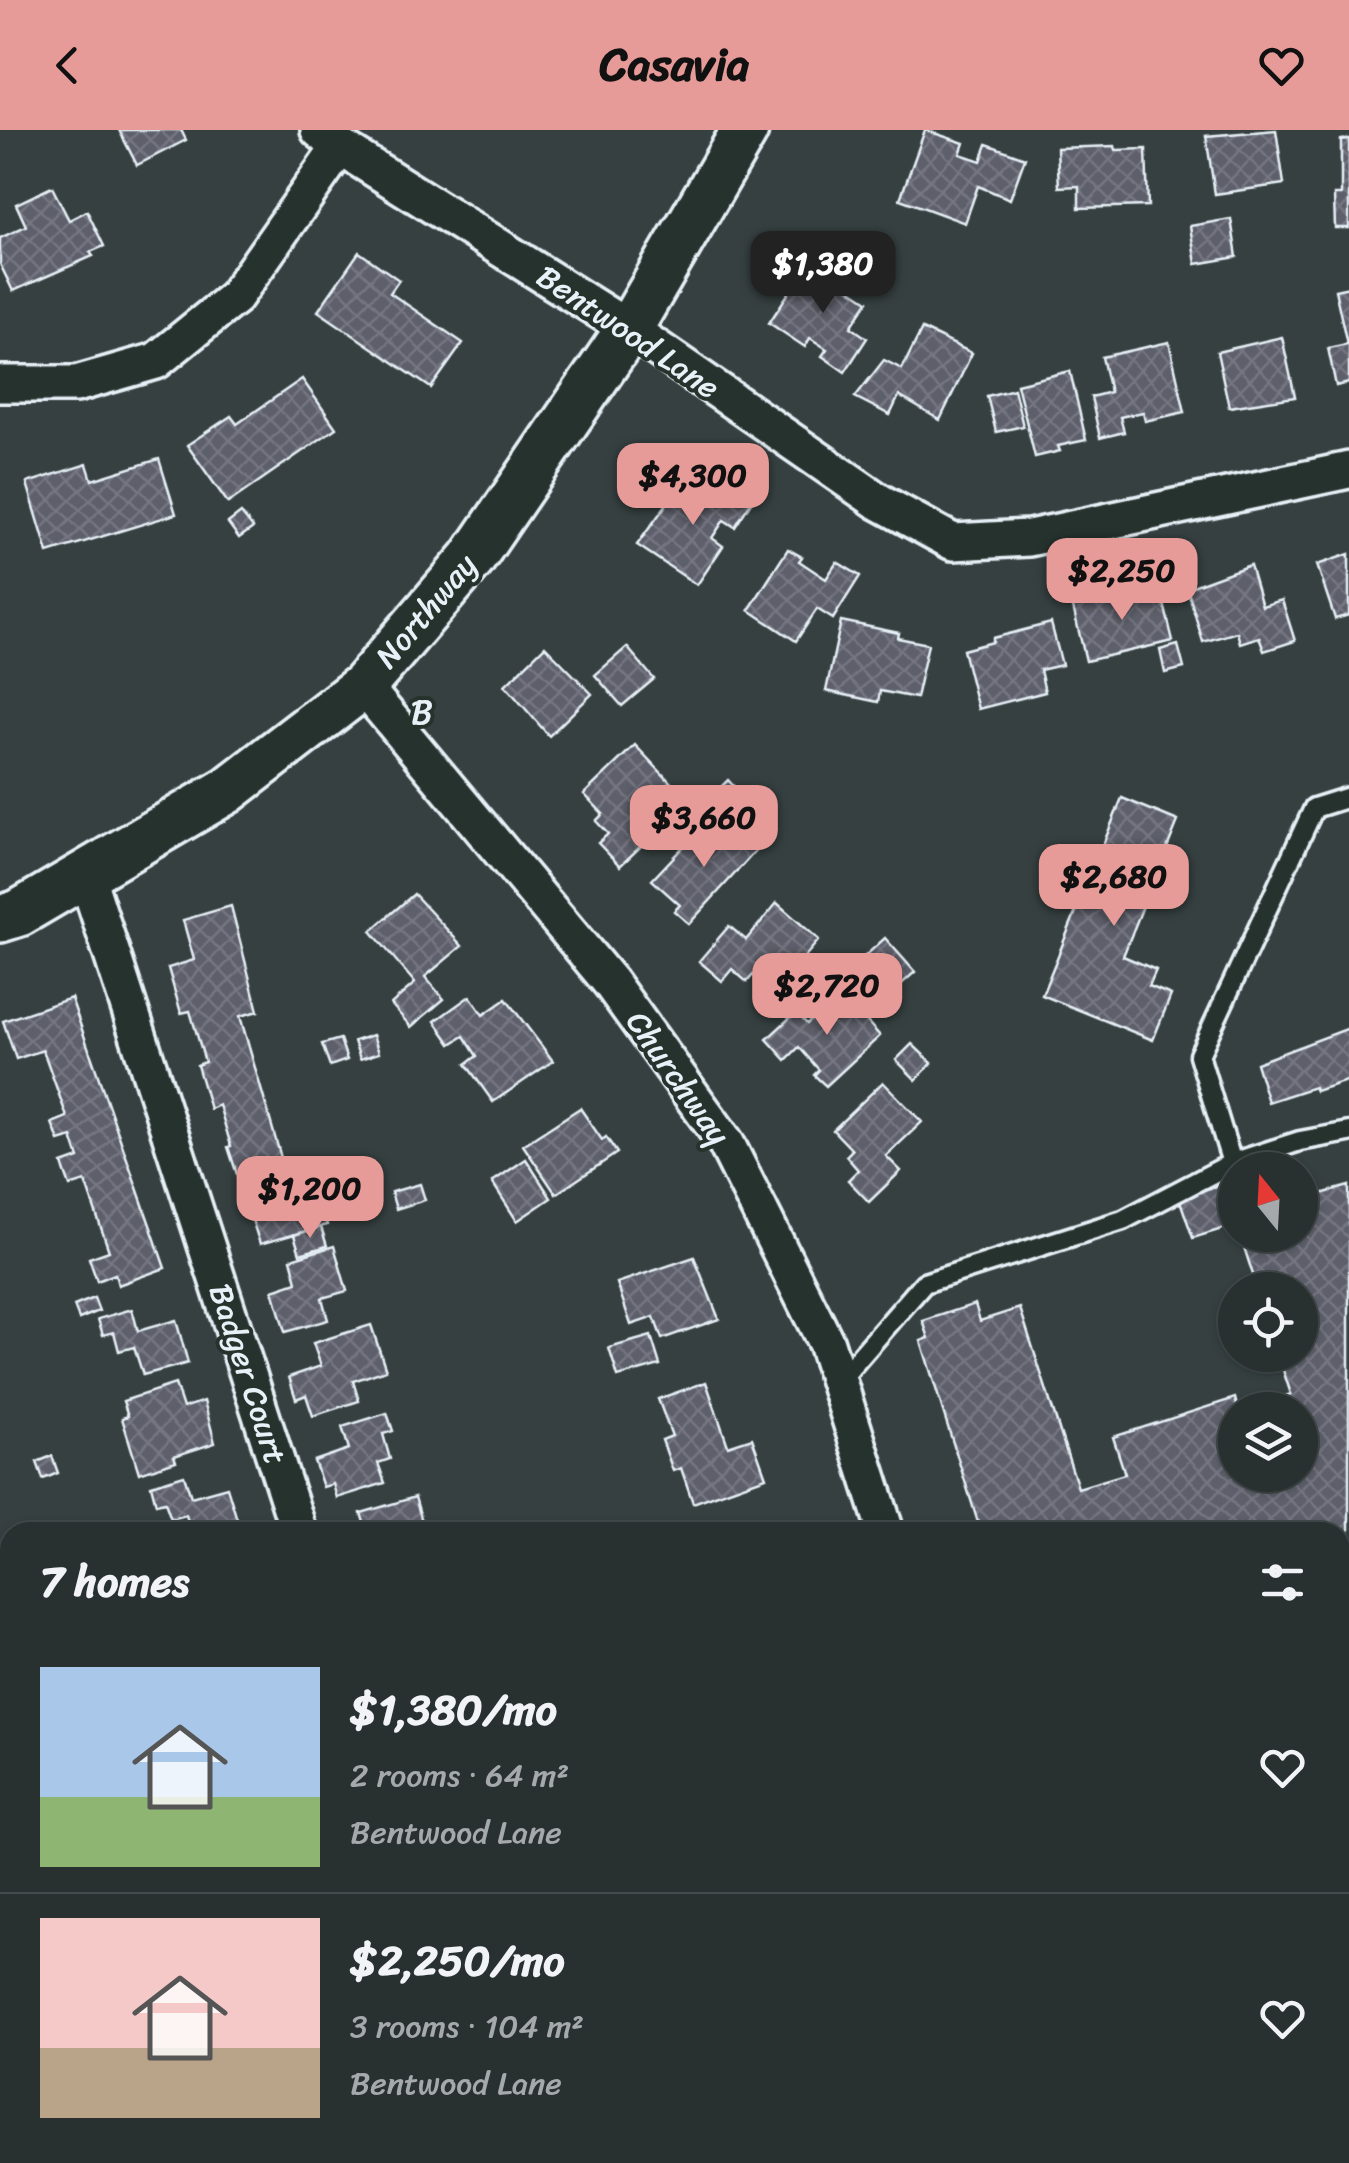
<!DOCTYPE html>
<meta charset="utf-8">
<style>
body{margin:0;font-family:Sriracha,sans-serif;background:#343c3c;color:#f1f3f6;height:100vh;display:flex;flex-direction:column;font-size:38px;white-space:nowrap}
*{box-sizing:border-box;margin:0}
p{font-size:32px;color:#a5a9ab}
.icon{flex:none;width:55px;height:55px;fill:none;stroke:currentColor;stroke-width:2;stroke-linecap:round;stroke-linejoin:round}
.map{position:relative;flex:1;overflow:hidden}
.panel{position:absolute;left:0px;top:1392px;width:1350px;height:642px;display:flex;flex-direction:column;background:#283030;border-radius:30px 30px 0 0;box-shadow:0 2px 8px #0004,0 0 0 2px #444b4c}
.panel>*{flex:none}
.needle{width:65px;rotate:342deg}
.controls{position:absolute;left:1218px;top:1022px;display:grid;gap:20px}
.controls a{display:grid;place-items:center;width:100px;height:100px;border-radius:50%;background:#283030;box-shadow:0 2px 8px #0004,0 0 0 2px #444b4c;font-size:50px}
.price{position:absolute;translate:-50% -85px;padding:0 22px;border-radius:20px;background:#e69b98;color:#111;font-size:32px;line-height:65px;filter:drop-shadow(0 2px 5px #0008)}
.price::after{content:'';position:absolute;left:50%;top:60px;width:30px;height:22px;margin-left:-15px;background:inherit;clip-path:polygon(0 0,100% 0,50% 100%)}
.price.selected{background:#222;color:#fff}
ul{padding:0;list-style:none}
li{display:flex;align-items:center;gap:30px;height:250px;padding:0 40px}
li+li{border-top:2px solid #444b4c}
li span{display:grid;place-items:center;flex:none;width:280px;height:200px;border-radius:0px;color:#555}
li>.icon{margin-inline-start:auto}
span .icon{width:120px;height:120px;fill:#fffc;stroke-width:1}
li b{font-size:42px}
h2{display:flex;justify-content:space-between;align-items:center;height:120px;padding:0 40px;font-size:42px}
header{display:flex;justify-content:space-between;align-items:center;height:130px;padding:0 40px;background:#e69b98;color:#111;font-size:45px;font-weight:800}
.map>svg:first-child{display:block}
</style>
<header><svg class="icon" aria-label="back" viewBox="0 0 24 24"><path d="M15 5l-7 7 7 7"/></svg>Casavia<svg class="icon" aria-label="heart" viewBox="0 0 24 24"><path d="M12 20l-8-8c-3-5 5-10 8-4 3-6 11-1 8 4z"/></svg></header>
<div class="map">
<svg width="1349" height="2033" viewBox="0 0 1349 2033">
<defs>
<pattern id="park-dots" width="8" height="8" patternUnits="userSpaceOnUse" patternTransform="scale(2.5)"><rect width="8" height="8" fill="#5c7256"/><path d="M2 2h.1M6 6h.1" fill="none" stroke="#73876f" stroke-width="1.8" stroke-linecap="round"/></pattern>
<pattern id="building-cross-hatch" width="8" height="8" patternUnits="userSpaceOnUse" patternTransform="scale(2.5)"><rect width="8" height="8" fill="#5d5e6b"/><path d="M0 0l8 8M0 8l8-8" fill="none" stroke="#747681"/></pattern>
</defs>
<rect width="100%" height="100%" fill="#364040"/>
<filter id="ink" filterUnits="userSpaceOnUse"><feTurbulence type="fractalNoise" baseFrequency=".01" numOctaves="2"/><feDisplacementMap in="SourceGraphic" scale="20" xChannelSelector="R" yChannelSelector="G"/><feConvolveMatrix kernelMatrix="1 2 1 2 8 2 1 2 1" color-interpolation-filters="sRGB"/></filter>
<g filter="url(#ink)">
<polygon fill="url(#park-dots)" stroke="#a2b2a7" stroke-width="2.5" points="10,1796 10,2025 42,2025 17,2033 0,2033 0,1799"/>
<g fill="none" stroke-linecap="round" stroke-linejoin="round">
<polyline stroke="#89a2a4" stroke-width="11" points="0,1876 10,1872"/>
</g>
<g fill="url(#building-cross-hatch)" stroke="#e8f1f8" stroke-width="2.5">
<polygon points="119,0 181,0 186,10 137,35"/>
<polygon points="925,0 964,13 960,24 981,31 987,14 1025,28 1010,69 978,56 965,93 900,69"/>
<polygon points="1276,0 1284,54 1215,64 1206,6"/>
<polygon points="1349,9 1349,98 1335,98 1334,65 1341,65 1341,10"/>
<polygon points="1115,16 1116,20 1146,19 1148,76 1079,78 1079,56 1059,57 1057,18"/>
<polygon points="52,57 69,90 87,81 104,116 90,122 93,126 13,161 0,134 0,108 26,96 16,74"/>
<polygon points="1231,89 1237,127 1196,134 1190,96"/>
<polygon points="359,122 399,150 390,163 463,213 431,258 318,181"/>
<polygon points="809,132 868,171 851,197 867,208 845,242 822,226 827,219 810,208 805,217 769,193"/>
<polygon points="1349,157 1349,253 1336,256 1328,218 1347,214 1335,160"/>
<polygon points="922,199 972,223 940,290 899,266 890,285 855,267 884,230 902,239"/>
<polygon points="1282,207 1295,267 1229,277 1217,222"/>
<polygon points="1169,212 1185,282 1145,291 1143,282 1120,287 1124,302 1100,308 1091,267 1110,262 1102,227"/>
<polygon points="1070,241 1086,310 1058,316 1060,321 1035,327 1017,254"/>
<polygon points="302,249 336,298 228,373 187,315 231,286 237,294"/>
<polygon points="1014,259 1023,296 996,302 987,266"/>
<polygon points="159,329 176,384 48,423 27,353 87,334 92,350"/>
<polygon points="716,348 751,372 735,397 724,390 712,408 723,416 697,455 637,415 682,353 703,367"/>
<polygon points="241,383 253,398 239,408 228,393"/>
<polygon points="788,419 802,427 799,431 826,449 837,432 860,446 833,489 817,479 796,511 749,480"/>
<polygon points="1349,424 1349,485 1335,489 1317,435"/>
<polygon points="1250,435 1262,476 1282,470 1295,511 1264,521 1259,507 1240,513 1237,502 1203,512 1187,458"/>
<polygon points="1160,457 1173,511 1086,531 1072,473 1129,460 1130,464"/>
<polygon points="841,491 899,503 898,508 928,514 916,568 880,561 878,572 826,561"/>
<polygon points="1051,493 1062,535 1040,540 1045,562 978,579 963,520 993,512 993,508"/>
<polygon points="1178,515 1184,538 1165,543 1160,520"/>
<polygon points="545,516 592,564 549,606 505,555"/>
<polygon points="627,517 654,549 622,576 595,545"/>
<polygon points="635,615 673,655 638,689 653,705 620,736 598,713 608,704 596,691 603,684 584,664"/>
<polygon points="728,650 749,673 718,702 697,680"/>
<polygon points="1122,668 1178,691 1165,723 1156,721 1141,758 1149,761 1123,826 1156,840 1149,856 1171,865 1153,910 1042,865"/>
<polygon points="735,695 759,717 689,794 674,781 680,775 652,750 698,701 715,716"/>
<polygon points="414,764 462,816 425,847 444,869 411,897 391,874 415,853 371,801"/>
<polygon points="777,773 819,810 774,863 753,845 747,852 732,839 722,851 699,831 729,796 746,810"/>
<polygon points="231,776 258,881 240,886 286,1045 312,1038 327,1095 260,1114 228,1017 231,1016 219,975 210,979 197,935 205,932 190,881 181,883 168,838 194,830 183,790"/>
<polygon points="885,808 915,842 885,869 855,835"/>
<polygon points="841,863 880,906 826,956 814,945 819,940 799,917 786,930 767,909 796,882 807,894"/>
<polygon points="470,866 483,885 506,869 553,931 493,972 466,934 477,926 464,906 451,914 435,891"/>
<polygon points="71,868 165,1138 118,1155 115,1144 97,1151 89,1128 109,1121 85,1051 70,1056 62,1034 79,1028 72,1007 59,1011 52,993 67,987 43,920 16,929 3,891"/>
<polygon points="1349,898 1349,950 1316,961 1314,957 1268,972 1256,933"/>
<polygon points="373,905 379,923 360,929 354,911"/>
<polygon points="340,909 347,930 330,936 322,914"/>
<polygon points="912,914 932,933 916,950 896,930"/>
<polygon points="883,952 922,992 886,1026 901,1041 869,1072 848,1050 858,1040 846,1026 852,1020 833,1000"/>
<polygon points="580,978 602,1010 606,1007 617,1023 556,1064 523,1015"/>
<polygon points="526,1029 551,1068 517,1091 492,1052"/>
<polygon points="1235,1050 1235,1095 1193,1108 1179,1068"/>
<polygon points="420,1054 425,1070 396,1079 391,1062"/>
<polygon points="1349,1056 1349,1455 1340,1458 1340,1402 981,1402 921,1211 929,1208 923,1191 975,1174 980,1191 1020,1178 1078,1358 1125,1344 1113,1307 1235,1268 1238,1280 1235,1280 1235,1345 1300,1345 1300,1280 1266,1280 1264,1274 1291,1264 1278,1225 1300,1225 1300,1160 1258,1160 1240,1105 1300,1105 1300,1070"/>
<polygon points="321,1097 327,1116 300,1124 294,1105"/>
<polygon points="334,1116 347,1161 322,1168 328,1190 285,1202 273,1160 297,1152 291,1129"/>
<polygon points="694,1127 719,1189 662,1209 654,1187 631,1195 617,1153"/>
<polygon points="94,1168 99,1181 79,1189 74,1176"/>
<polygon points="132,1179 138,1201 176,1190 188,1233 143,1245 134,1217 119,1221 114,1202 103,1205 98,1189"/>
<polygon points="371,1195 386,1240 353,1251 359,1271 313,1286 306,1265 296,1269 289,1247 321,1236 313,1213"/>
<polygon points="651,1206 660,1235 618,1247 609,1218"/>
<polygon points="706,1252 728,1316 752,1308 766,1347 693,1373 681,1338 673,1341 662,1310 672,1306 658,1269"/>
<polygon points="175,1254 183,1278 204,1271 215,1313 174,1326 176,1331 139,1343 122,1288 128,1286 123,1271"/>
<polygon points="387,1283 393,1301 383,1304 390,1329 378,1333 385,1353 337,1368 333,1354 323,1357 314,1331 349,1319 342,1297"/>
<polygon points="52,1326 58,1343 43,1349 37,1332"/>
<polygon points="184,1345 191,1367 227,1357 240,1399 228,1402 191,1402 186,1385 171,1389 165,1372 156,1374 151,1355"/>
<polygon points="415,1367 425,1402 367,1402 361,1383"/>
<polygon points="10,1677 10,1764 0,1767 0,1680"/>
<polygon points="504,2025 569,2025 572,2033 525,2033 523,2029 507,2033"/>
</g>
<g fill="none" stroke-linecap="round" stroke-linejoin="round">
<g stroke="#e8f1f8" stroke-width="25">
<g id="service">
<polyline points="1232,1033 1300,1011 1349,1002"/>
<polyline points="839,1251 924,1153 1123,1090 1232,1033 1199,925 1314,678 1349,667"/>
<polyline points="1340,1575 1349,1572"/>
<polyline points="1340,1995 1349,1993"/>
<polyline points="1127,2025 1137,2033"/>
<polyline points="1209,2033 1237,2025"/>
</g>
</g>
<g stroke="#e8f1f8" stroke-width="42">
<g id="minor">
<polyline points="319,0 340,17 629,199 878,371 953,412 1029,408 1349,340"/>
<polyline points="0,254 76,254 156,231 235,167 340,17"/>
<polyline points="363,556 610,852 726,1013 826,1213 886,1402"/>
<polyline points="86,744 299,1402"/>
<polyline points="624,2025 626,2033"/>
<polyline points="864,2033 891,2025"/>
</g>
</g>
<g stroke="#e8f1f8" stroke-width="52">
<polyline id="tertiary" points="0,789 19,783 228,660 363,556 472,429 629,199 745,0"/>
</g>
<use href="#service" stroke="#26332d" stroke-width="18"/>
<use href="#minor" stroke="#26332d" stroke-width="35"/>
<use href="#tertiary" stroke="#26332d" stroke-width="45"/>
</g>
</g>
<g text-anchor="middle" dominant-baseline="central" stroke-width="8" stroke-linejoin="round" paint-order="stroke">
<g font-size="32" fill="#e8f1f8" stroke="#26332d">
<text transform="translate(628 202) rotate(34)">Bentwood Lane</text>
<text transform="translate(426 481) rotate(-50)">Northway</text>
<text transform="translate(678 948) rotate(55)">Churchway</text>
<text transform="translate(248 1244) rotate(72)">Badger Court</text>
</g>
<g font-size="35" letter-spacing="2.5" fill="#e8f1f8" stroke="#26332d">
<text x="423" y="582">B</text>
</g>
</g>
</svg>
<div class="controls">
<a><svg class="needle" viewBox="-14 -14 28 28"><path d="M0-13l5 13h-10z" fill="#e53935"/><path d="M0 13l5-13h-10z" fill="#a5a9ab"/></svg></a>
<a><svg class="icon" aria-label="locate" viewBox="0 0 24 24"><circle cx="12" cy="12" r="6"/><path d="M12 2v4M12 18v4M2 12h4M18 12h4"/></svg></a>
<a><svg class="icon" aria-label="layers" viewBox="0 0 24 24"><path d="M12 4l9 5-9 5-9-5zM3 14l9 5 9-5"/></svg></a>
</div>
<b class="price selected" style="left:823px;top:186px">$1,380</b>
<b class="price" style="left:693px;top:398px">$4,300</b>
<b class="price" style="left:1122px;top:493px">$2,250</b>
<b class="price" style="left:704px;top:740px">$3,660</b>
<b class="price" style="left:1114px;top:799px">$2,680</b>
<b class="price" style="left:827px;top:908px">$2,720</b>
<b class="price" style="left:310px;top:1111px">$1,200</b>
<section class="panel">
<h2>7 homes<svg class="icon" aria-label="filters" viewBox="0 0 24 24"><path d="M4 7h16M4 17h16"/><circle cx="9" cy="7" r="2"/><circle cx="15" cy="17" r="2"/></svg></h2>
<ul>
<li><span style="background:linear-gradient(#a9c7e8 65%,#8fb573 0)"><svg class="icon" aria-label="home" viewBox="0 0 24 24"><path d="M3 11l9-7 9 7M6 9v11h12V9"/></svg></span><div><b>$1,380/mo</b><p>2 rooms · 64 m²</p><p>Bentwood Lane</p></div><svg class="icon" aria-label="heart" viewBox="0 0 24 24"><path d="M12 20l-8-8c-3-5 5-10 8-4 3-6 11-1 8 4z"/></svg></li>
<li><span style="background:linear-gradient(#f6c9c9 65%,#b9a48a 0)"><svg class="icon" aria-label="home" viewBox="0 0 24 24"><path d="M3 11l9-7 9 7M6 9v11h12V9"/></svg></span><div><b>$2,250/mo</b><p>3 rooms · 104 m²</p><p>Bentwood Lane</p></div><svg class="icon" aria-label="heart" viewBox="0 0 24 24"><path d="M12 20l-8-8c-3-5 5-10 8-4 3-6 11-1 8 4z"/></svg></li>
</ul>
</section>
</div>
